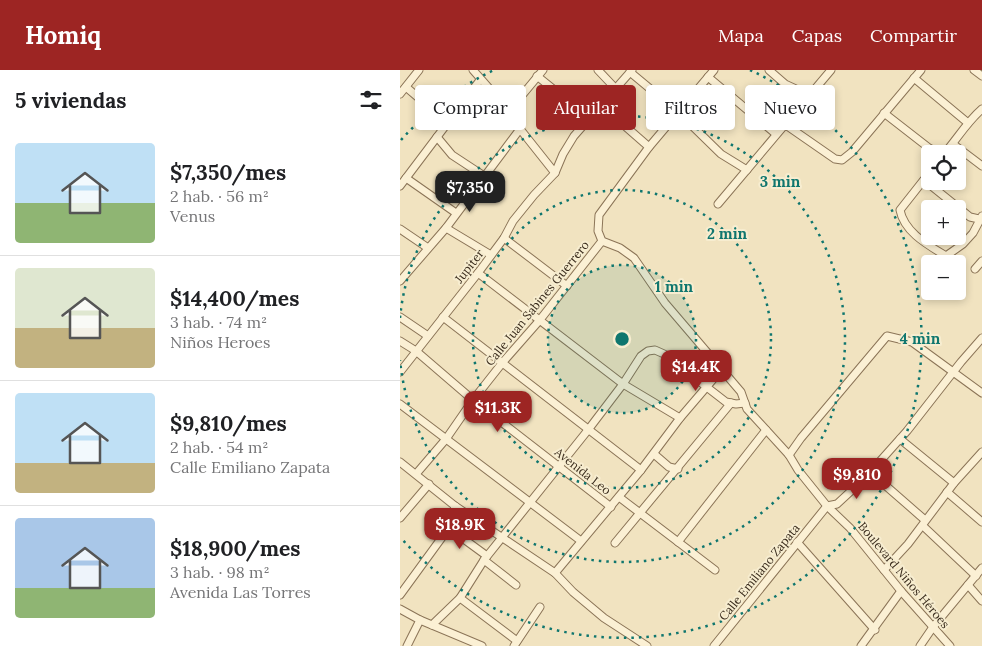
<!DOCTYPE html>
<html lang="es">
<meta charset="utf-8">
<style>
body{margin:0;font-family:Lora,serif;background:#f2f2f2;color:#202124;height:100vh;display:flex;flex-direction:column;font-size:19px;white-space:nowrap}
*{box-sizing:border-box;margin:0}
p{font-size:16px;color:#757577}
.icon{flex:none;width:28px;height:28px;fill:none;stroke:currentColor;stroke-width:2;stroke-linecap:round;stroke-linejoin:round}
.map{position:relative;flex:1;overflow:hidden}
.side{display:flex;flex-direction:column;background:#fff;width:400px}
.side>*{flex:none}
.hud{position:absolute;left:15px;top:15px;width:475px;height:45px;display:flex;gap:10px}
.tools{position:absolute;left:521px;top:75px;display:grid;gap:10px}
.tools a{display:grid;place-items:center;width:45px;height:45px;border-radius:5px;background:#fff;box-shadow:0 2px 8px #0003;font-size:25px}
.price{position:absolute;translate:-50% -42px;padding:0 11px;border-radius:10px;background:#9d2523;color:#fff;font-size:16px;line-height:32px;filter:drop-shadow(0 1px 2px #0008)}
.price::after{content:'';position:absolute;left:50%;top:30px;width:15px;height:11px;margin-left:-8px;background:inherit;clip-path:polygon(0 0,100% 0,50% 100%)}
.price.selected{background:#222;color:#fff}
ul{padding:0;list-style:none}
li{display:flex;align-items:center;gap:15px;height:125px;padding:0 15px}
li+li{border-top:1px solid #e0e0e0}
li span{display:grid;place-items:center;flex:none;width:140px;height:100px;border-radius:5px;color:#555}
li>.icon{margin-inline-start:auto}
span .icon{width:60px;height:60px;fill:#fffc;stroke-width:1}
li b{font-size:21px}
h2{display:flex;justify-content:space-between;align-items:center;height:60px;padding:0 15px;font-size:21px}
.pill{padding:0 18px;border-radius:5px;background:#fff;box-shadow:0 2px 8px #0003;font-size:18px;line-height:45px}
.pill.selected{background:#9d2523;color:#fff}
header{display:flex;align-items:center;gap:30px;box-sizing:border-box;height:70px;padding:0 25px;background:#9d2523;color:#fff}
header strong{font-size:24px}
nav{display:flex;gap:28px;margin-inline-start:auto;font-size:18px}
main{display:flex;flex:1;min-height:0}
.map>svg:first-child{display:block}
</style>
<header>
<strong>Homiq</strong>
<nav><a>Mapa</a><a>Capas</a><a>Compartir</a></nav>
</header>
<main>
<section class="side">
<h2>5 viviendas<svg class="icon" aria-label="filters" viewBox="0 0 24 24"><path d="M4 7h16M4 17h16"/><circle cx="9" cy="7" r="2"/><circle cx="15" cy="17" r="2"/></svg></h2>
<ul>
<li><span style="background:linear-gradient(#bfe0f5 60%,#8fb573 0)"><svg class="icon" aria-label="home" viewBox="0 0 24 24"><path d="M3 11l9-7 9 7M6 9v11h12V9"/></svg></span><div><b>$7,350/mes</b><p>2 hab. · 56 m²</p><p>Venus</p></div></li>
<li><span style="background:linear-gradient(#dfe7d0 60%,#c2b280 0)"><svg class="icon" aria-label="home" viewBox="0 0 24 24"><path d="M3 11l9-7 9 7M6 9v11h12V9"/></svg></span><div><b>$14,400/mes</b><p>3 hab. · 74 m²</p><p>Niños Heroes</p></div></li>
<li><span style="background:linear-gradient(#bfe0f5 70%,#c2b280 0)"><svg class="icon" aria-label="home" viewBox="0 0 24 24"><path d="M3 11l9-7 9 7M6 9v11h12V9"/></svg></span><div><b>$9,810/mes</b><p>2 hab. · 54 m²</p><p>Calle Emiliano Zapata</p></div></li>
<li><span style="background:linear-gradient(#a9c7e8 70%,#8fb573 0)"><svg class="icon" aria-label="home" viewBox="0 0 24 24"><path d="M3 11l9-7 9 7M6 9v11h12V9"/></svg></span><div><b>$18,900/mes</b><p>3 hab. · 98 m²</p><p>Avenida Las Torres</p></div></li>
</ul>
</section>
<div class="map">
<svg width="582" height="576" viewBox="0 0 582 576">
<rect width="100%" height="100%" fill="#f1e3c0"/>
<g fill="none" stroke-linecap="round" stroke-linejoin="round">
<g stroke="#8b7457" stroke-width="9">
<g id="minor">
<polyline points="73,0 109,41 120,59 155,103"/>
<polyline points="198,0 215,18"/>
<polyline points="314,0 249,77 199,145 198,161 202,171 220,178 234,188 265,233 341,322 347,339 389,385 398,400 427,436 450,458 501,521 550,576"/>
<polyline points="369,0 385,14 409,25"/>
<polyline points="574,0 582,6"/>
<polyline points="230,2 278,42 321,84 347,100"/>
<polyline points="137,6 189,48"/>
<polyline points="308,7 376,64"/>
<polyline points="514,8 568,53"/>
<polyline points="6,17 48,53"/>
<polyline points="0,24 19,0"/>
<polyline points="63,34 101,34"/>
<polyline points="201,35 249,77"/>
<polyline points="109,41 143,0"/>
<polyline points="484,43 529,78 540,84"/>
<polyline points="386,55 435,89 442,90 452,82 521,0"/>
<polyline points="37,67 52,85 84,106"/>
<polyline points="553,74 582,96"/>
<path d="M544,84C557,69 567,52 582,39"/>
<path d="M530,102L500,140C504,162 528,175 546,186L563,174L573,163L582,146"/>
<polyline points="6,108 56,143"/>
<polyline points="524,110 570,147 579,149"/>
<polyline points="0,116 80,10"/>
<polyline points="318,134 431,0"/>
<polyline points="46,158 91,185"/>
<polyline points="0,159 28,178"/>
<polyline points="104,168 167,216"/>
<polyline points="575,199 582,191"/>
<polyline points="78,203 223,314 280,348"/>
<polyline points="0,211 46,158 120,59"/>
<polyline points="0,247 28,266"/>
<polyline points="43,247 241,400"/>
<polyline points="0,271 16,281 73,330 211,437"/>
<polyline points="0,302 78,203 104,168 113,151 134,125 155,103 163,84 174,66 232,0"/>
<polyline points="0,334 181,471"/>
<polyline points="500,369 554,413"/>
<polyline points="254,384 269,397 278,399"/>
<polyline points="389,385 401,368 487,266 512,272 582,323"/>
<polyline points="0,392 55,436 155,503 173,522 204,548 247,576"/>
<polyline points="470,402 525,450"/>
<polyline points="16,404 46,369 73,330 103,292 139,251 202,171"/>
<polyline points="547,422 582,452"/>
<polyline points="219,427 315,500"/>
<polyline points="0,448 29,414"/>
<polyline points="51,455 61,467 87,486"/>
<polyline points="523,456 576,506"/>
<polyline points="278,472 366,360"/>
<polyline points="397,472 475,560"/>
<polyline points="215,473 331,333"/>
<polyline points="84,490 116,515"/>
<polyline points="484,500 508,474 554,413 582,382"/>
<polyline points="155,503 241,400 280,348 321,300"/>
<polyline points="568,515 582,531"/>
<polyline points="0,525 51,455 55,436"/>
<polyline points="60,528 117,571"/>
<polyline points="0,539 20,550 82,576"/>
<polyline points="32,555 60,528 84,490 188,360 223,314 241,286 248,281 255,280 264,284 326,332 336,334 345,333"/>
<polyline points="7,576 20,550"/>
<polyline points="114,576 140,537"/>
<polyline points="314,576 427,436 437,434 465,408 507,361 561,292 582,268"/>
<polyline points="461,576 501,521"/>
<polyline points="520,576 533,557 582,498"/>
</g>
</g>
<use href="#minor" stroke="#fbf0d4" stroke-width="7"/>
</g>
<circle cx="222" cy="269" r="74" fill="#0f766e" fill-opacity=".12"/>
<g fill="none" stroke="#0f766e" stroke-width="2.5" stroke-dasharray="2.5 5">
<circle cx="222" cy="269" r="74"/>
<circle cx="222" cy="269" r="149"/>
<path d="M0 248A223 223 0 1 1 0 290"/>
<path d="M1 70A298 298 0 0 1 94 0M350 0A298 298 0 1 1 1 468"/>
</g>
<g text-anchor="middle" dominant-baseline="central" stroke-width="4" stroke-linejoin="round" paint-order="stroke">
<g font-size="12" fill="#392b1c" stroke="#f7edd0">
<text transform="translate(69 196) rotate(-52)">Jupiter</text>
<text transform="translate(137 233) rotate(-51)">Calle Juan Sabines Guerrero</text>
<text transform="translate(183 401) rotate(38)">Avenida Leo</text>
<text transform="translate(359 502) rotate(-51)">Calle Emiliano Zapata</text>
<text transform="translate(504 505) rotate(50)">Boulevard Niños Héroes</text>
</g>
</g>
<circle cx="222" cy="269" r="8" fill="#0f766e" stroke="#f7edd0" stroke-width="2.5"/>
<g font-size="15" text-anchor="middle" font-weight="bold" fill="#0f766e" stroke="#f7edd0" stroke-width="4" stroke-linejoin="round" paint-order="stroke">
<text x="380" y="117">3 min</text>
<text x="327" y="169">2 min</text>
<text x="274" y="222">1 min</text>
<text x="520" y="274">4 min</text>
</g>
</svg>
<div class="tools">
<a><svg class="icon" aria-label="locate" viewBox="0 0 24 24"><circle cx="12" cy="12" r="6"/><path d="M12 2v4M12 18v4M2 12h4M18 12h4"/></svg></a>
<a>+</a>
<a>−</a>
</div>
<b class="price selected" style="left:70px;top:143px">$7,350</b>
<b class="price" style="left:296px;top:322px">$14.4K</b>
<b class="price" style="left:98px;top:363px">$11.3K</b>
<b class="price" style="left:457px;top:430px">$9,810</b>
<b class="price" style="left:60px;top:480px">$18.9K</b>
<div class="hud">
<a class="pill">Comprar</a>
<a class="pill selected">Alquilar</a>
<a class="pill">Filtros</a>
<a class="pill">Nuevo</a>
</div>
</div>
</main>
